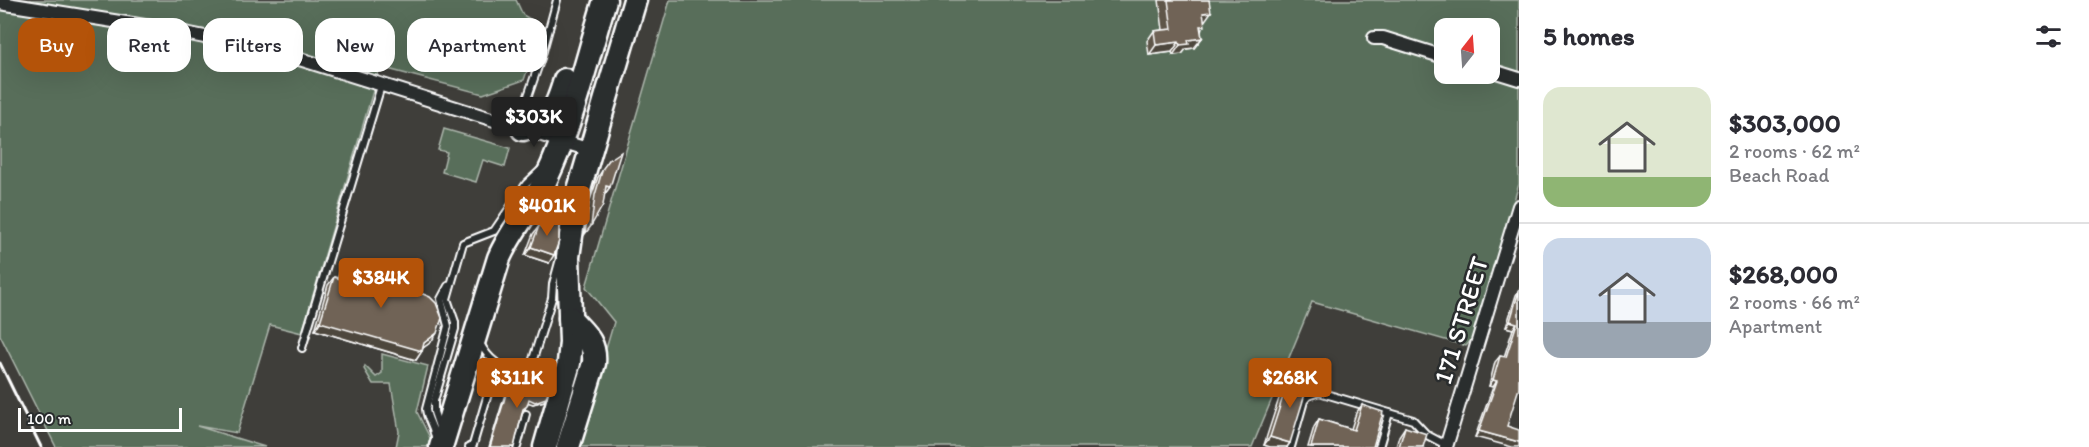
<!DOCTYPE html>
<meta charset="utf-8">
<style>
body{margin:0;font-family:Itim,sans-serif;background:#f7f7f7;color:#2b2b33;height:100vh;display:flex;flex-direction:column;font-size:22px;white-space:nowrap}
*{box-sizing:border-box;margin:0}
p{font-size:20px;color:#7c7c81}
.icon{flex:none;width:33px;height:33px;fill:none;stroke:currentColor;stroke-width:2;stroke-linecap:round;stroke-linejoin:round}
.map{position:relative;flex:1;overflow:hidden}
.sheet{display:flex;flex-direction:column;background:#fff;width:570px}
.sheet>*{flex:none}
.hud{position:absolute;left:18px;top:18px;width:570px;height:54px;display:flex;gap:12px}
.needle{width:39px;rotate:17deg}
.fabs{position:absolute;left:1434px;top:18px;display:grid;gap:12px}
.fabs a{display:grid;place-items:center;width:66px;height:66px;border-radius:12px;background:#fff;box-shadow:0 6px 24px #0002;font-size:30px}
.scale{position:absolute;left:18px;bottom:15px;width:164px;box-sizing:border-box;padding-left:6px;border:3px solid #fff;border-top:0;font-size:16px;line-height:21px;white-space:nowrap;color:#fff;-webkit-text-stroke:4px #2a2d2e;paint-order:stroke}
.price{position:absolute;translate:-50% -51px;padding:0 14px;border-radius:6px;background:#b45309;color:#fff;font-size:20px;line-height:39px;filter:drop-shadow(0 2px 3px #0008)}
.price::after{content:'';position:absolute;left:50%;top:36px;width:18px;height:14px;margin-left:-9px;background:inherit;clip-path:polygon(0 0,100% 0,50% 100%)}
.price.on{background:#222;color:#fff}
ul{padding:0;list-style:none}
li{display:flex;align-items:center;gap:18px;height:150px;padding:0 24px}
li+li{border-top:2px solid #e1e1e2}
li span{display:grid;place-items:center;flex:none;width:168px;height:120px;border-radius:18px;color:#555}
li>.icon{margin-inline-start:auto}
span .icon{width:72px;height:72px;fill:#fffc;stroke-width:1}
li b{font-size:26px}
h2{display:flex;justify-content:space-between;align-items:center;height:72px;padding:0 24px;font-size:26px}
.tag{padding:0 21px;border-radius:18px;background:#fff;box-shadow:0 6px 24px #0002;font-size:21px;line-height:54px}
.tag.on{background:#b45309;color:#fff}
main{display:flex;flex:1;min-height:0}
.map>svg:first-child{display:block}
</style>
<main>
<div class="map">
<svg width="1519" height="447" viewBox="0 0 1519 447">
<rect width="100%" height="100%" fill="#3f3e3a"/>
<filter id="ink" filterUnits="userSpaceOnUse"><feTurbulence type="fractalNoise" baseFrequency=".0167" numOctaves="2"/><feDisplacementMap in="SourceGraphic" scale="12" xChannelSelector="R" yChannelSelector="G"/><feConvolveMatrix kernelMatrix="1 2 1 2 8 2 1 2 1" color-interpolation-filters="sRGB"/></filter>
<g filter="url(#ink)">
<g fill="#596e5a" stroke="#acb6ac" stroke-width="1.5" fill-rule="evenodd">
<polygon points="0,0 516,0 523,15 542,26 524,80 483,94 380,67 302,333 270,325 237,433 197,426 265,447 56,447 0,335"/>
<path d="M670,0H1519V184L1472,339L1466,346L1312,302L1252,447H577L614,322L586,287ZM1444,28H1490V74H1444Z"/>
<polygon points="444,129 510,148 505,167 483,160 476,182 442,172 447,152 438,150"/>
<polygon points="382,354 428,366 417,412 430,438 428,447 396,447 399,432 391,384 373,384 364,369 365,366 376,377 382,373"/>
</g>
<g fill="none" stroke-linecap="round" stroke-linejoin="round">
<g stroke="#fff" stroke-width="10">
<g id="lane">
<polyline points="518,125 541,58 557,0"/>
<path d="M480,343C488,359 502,370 521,370C522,370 529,369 530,369C539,370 550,382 557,387"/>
<polyline points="302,348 381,86"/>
<polyline points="530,369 552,298 553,284 559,262"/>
<polyline points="516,383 519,370"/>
<polyline points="439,427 434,412 434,401 455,329 455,322 447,299 463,243 494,231 526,184 543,168"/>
<path d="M435,438C434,427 427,420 426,409L448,326L441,299L448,286"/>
<polyline points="469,447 473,445 497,363"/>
<polyline points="517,447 526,414"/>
<polyline points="1291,447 1304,401 1308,396 1319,392 1413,420 1427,435 1446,445"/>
<polyline points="1379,447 1389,413"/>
</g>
</g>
<g stroke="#fff" stroke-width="16">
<g id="street">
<polyline points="0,3 170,30 274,51 590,150"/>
<polyline points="1374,38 1383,38 1444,57"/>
<polyline points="1490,70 1519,79"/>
<polyline points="1446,447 1519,206"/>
</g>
</g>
<g stroke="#fff" stroke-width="27">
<g id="highway">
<path d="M523,129C553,120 557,107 565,80"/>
<path d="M441,447L499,258C511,230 532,207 546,179C572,125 587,58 605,0"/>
<polyline points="545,447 569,363 571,342 568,257 576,200 635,0"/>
<path d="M568,447L594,363C596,341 583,333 570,318"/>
</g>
</g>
<use href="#lane" stroke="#2a2d2e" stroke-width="6"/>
<use href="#street" stroke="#2a2d2e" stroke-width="12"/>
<use href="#highway" stroke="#2a2d2e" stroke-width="22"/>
<polyline stroke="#fff" stroke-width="3" points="0,363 41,447"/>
</g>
<g fill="#5f564a" stroke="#fff" stroke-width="1.5">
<polygon points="1159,0 1209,0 1204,21 1201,32 1202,38 1194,48 1186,49 1182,54 1173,55 1172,52 1149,55 1147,41 1154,31 1163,30"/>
<polygon points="609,160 610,187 604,195 591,226 585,234 589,203 598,177"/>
<polygon points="539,226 549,263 525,255 533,234"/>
<polygon points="345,265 411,289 431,342 423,348 422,351 416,360 315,330 328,285 334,277 338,278 339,273"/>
<polygon points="1519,290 1519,388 1475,437 1493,387 1489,386 1495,362 1500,356 1504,357 1513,329 1506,327 1516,295"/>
<polygon points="1290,375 1290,443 1287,447 1270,447 1264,445 1284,383"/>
<polygon points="511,378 517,385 521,384 524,379 546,398 544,401 533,404 528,402 525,409 523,411 514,447 489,447 509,381"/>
<polygon points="1362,405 1373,447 1308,447 1314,427 1319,419 1351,429 1356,413"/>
<polygon points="1405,427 1423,447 1396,447 1399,436"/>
</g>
<g fill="#4e463c" stroke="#fff" stroke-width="1.5">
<polygon points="1211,12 1204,22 1203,13"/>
<polygon points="1202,38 1194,48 1186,49 1182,54 1173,55 1180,45 1188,40"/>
<polygon points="1179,42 1172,52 1149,55 1156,45"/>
<polygon points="606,186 610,187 604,195"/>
<polygon points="531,247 554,255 549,263 525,255"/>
<polygon points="1510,321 1517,323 1513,329 1506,327"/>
<polygon points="320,322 424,343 437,333 431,342 419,351 422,351 416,360 315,330"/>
<polygon points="1493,380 1497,381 1493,387 1489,386"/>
<polygon points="546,398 544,401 533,404 527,402 529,399"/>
<polygon points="1479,431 1519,442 1519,447 1512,447 1475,437"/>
<polygon points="1270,437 1290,443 1287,447 1270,447 1264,445"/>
</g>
<g fill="#6f6456" stroke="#fff" stroke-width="1.5">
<polygon points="1168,0 1209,0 1211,12 1203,13 1205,26 1200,26 1202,38 1188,40 1189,44 1180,45 1179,42 1156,45 1154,31 1172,29"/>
<polygon points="621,152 610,187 606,186 603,205 591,226 595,195 603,168 609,160"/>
<polygon points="547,219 554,221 559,226 559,241 554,255 531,247 539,226"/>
<polygon points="345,265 412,286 411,289 430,297 436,303 442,318 437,333 424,343 422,351 320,322 334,277 341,279"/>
<polygon points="1519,291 1519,388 1507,426 1519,430 1519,442 1479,431 1497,381 1493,380 1500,356 1506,357 1517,323 1510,321"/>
<polygon points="1290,375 1309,381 1290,443 1270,437"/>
<polygon points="534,376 541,379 549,388 546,398 535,402 529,399 527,406 523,409 514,447 490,447 511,378 517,385 521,384 524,379"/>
<polygon points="1362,405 1383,412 1373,447 1311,447 1319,419 1354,430"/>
<polygon points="1405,427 1427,434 1423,447 1399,447"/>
</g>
</g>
<g text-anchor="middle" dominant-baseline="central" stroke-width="5" stroke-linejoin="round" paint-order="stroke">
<g font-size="26" fill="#fff" stroke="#2a2d2e">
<text transform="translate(1461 320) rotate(-73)">171 STREET</text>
</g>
</g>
</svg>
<div class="fabs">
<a><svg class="needle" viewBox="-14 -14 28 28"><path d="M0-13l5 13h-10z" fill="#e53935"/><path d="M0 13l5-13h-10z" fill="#7c7c81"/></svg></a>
</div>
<div class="scale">100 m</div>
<b class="price on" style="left:534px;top:148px">$303K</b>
<b class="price" style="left:547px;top:237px">$401K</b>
<b class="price" style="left:381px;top:309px">$384K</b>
<b class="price" style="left:517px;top:409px">$311K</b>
<b class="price" style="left:1290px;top:409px">$268K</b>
<div class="hud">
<a class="tag on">Buy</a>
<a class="tag">Rent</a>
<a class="tag">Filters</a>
<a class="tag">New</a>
<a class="tag">Apartment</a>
</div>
</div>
<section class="sheet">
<h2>5 homes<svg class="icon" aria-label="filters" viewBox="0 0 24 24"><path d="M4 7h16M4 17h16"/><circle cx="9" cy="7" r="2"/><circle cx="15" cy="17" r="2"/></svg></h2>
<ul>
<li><span style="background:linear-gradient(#dfe7d0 75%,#8fb573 0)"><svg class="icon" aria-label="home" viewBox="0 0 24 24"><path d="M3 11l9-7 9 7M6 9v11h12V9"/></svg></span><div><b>$303,000</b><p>2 rooms · 62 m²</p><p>Beach Road</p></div></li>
<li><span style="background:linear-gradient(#c9d6e8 70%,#9aa5b1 0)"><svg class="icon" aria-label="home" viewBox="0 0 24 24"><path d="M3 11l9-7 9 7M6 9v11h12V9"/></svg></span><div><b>$268,000</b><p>2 rooms · 66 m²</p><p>Apartment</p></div></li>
</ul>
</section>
</main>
